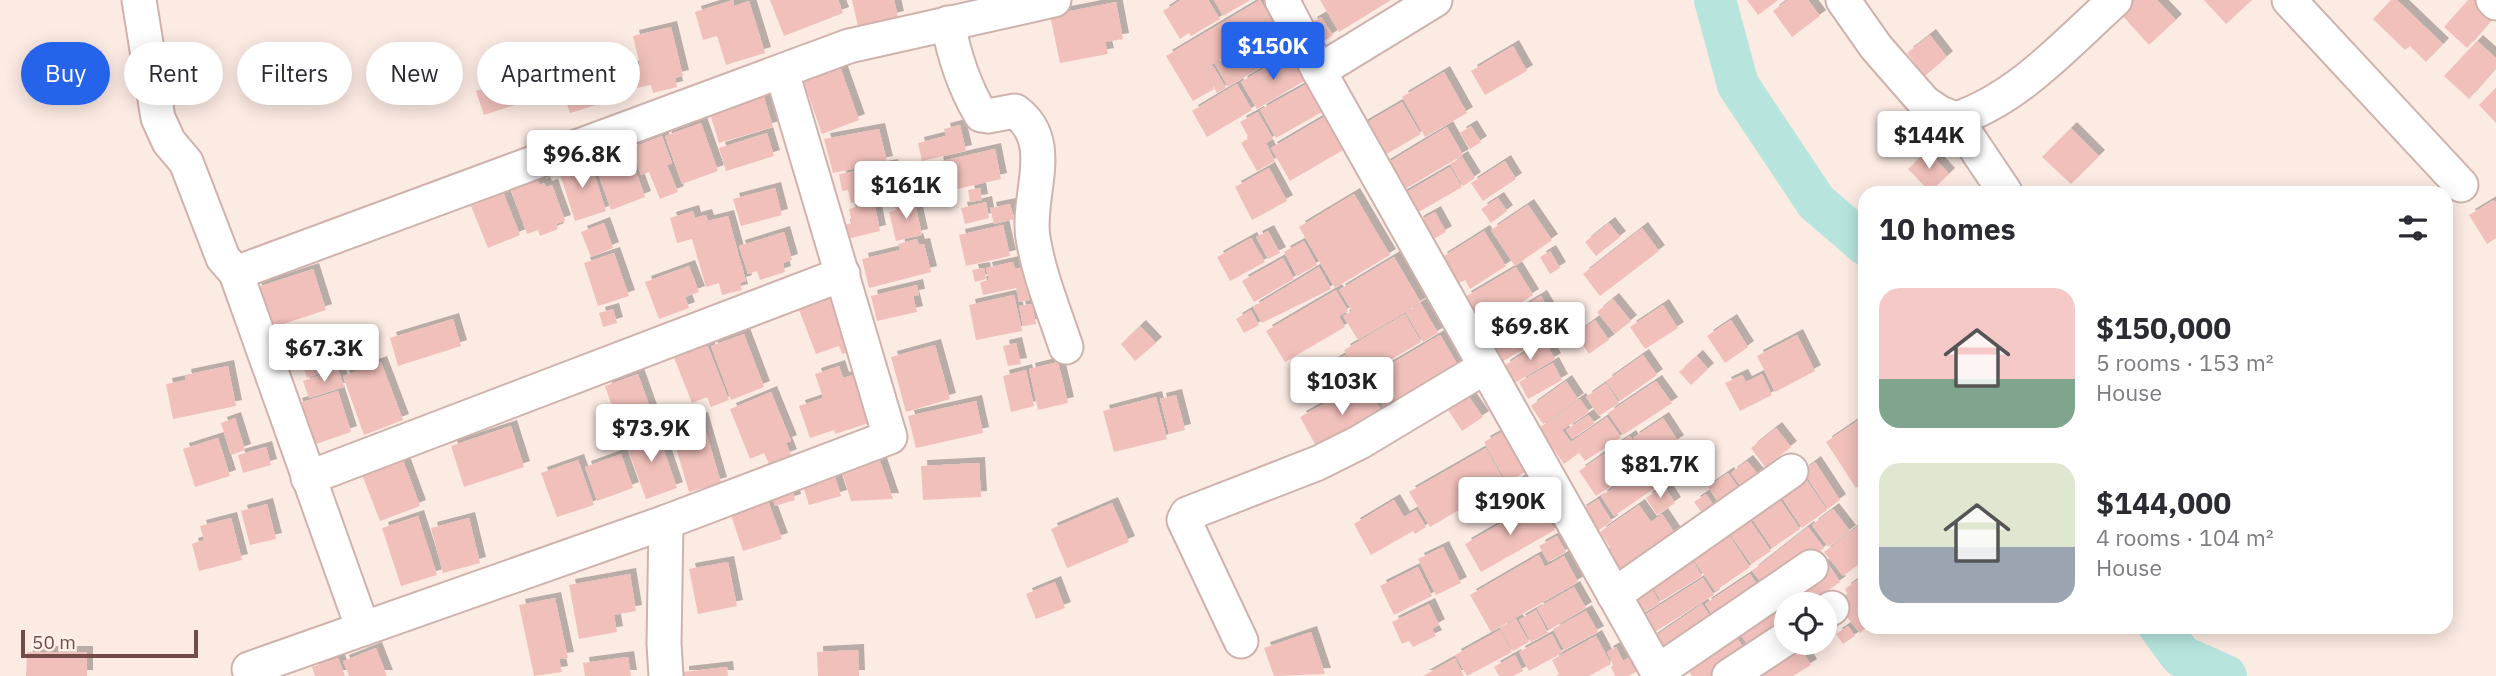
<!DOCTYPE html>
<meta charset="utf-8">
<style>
body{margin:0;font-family:"IBM Plex Sans",sans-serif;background:#f2f2f3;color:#2b2b33;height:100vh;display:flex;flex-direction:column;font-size:26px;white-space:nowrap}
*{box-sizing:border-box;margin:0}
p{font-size:23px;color:#7c7c81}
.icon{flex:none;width:38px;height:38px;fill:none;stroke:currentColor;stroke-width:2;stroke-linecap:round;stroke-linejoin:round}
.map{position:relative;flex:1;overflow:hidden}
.drawer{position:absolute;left:1858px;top:186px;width:595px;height:448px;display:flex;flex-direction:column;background:#fff;border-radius:21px;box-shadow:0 4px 18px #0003}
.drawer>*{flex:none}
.hud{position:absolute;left:21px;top:42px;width:665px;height:63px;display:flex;gap:14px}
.tools{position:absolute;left:1774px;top:592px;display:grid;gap:14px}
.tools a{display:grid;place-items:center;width:63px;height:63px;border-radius:50%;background:#fff;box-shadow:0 4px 18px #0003;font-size:35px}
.scale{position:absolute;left:21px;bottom:18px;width:177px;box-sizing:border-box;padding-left:7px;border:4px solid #734c49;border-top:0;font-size:19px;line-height:24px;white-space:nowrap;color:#734c49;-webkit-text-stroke:5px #fff0e9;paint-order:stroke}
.price{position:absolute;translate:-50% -60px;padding:0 16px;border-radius:7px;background:#fff;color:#222;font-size:23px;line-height:46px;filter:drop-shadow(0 2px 4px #0008)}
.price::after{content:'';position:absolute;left:50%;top:42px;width:21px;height:16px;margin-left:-10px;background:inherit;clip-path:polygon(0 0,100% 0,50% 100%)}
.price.current{background:#2563eb;color:#fff}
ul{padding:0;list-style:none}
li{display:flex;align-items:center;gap:21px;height:175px;padding:0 21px}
li span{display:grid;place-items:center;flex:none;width:196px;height:140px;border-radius:21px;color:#555}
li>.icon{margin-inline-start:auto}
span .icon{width:84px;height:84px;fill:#fffc;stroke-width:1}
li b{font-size:30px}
h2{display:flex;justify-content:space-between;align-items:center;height:84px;padding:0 21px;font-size:30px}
.pill{padding:0 24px;border-radius:32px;background:#fff;box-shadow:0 4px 18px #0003;font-size:24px;line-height:63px}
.pill.current{background:#2563eb;color:#fff}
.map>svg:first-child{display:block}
</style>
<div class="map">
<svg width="2496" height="676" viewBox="0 0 2496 676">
<defs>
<filter id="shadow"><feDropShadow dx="6" dy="-6" stdDeviation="0" flood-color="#0004"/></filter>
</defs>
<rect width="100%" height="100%" fill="#fcebe3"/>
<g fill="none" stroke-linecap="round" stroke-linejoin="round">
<g stroke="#b7e5de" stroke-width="42">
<polyline points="1715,0 1738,85 1816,202 1866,245"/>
<polyline points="2159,626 2181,656 2226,676"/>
</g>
</g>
<g fill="#f1c0bb" filter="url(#shadow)">
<polygon points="733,0 734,6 749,1 765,53 726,65 717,36 703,40 695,12"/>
<polygon points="770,0 838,0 843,13 784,36"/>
<polygon points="852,0 894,0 898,17 858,26"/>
<polygon points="1181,0 1208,0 1220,19 1191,36 1189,33 1180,39 1163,11"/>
<polygon points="1214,0 1250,0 1223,16"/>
<polygon points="1260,0 1275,26 1203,70 1214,89 1193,101 1166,56"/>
<polygon points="1320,0 1391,0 1339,32"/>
<polygon points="1747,0 1778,0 1758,15"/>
<polygon points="1788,0 1808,0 1820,16 1792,37 1773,11"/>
<polygon points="2135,0 2157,0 2176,20 2149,45 2120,13"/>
<polygon points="2204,0 2252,0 2226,24"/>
<polygon points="2391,0 2397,0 2443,44 2426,62 2410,46 2405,50 2373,19"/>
<polygon points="2468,0 2473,0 2493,18 2467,48 2444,27"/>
<polygon points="1116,2 1123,39 1105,42 1108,54 1060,63 1050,15"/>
<polygon points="1321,17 1333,35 1323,42 1311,23"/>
<polygon points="671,27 683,76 675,78 677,87 653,93 651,85 636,88 631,67 640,65 633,36"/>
<polygon points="1274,29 1287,51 1228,87 1215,64"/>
<polygon points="1930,35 1947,57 1925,76 1907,53"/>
<polygon points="2477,41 2496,58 2496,68 2469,99 2444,76"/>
<polygon points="1513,46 1527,71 1485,95 1471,71"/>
<polygon points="1288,54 1304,81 1257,109 1241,82"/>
<polygon points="839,64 859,120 822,134 802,77"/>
<polygon points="1213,66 1226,88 1217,93 1204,70"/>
<polygon points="1444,72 1467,113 1425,137 1402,97"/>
<polygon points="591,80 599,104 570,113 562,89"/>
<polygon points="508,81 515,105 484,115 476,91"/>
<polygon points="1237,84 1252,110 1207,137 1192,111"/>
<polygon points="1307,84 1322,112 1276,138 1260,110"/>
<polygon points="2496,88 2496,123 2479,105"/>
<polygon points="762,91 773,127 719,143 708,107"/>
<polygon points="1402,102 1421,134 1378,159 1359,127"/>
<polygon points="1912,108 1934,132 1918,147 1896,123"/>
<polygon points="1258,112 1273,139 1266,143 1275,161 1257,171 1241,143 1249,138 1240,122"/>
<polygon points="1324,117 1343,150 1290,181 1271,148"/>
<polygon points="701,123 718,171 682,184 665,136"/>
<polygon points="960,125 966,151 922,161 918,143 946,136 944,129"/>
<polygon points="1471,126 1481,142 1470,149 1460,133"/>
<polygon points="1447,127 1463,155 1400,192 1384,165"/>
<polygon points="2071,128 2099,156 2071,184 2042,157"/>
<polygon points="879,129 887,162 833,173 824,139"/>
<polygon points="767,133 774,156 726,171 719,148"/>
<polygon points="662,136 672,163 667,165 678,192 660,199 649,172 641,175 631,148"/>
<polygon points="627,147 645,197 611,210 593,159"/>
<polygon points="995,149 1001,179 944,192 937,162"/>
<polygon points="1928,151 1949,174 1930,192 1908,169"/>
<polygon points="1462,157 1475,178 1463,186 1450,164"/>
<polygon points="565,160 580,163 590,160 606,211 575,221 559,171 568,168"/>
<polygon points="1505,161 1516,179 1483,201 1471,183"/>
<polygon points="892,165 898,194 851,203 848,190 842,191 839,174"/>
<polygon points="1450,167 1462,187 1410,217 1398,197"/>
<polygon points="1269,168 1287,201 1252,220 1235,187"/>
<polygon points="538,180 540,185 544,183 546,187 552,185 565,221 556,224 558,229 540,236 538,230 527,234 511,190"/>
<polygon points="775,188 782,215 741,226 733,199"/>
<polygon points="980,188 982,200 970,202 968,190"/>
<polygon points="503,192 520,235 488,248 471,206"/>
<polygon points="1354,194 1390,255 1335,288 1299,227"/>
<polygon points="1498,198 1507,211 1491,223 1481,209"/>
<polygon points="914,199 922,235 896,241 889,212 896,210 895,203"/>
<polygon points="2494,200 2496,203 2496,238 2487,244 2469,215"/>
<polygon points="986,202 989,218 965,224 961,208"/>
<polygon points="1010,204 1014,219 994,224 990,208"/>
<polygon points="862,205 863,208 875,206 880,231 847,239 844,225 852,223 849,209"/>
<polygon points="1528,205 1552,240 1515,266 1491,230"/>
<polygon points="693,211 695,218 706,215 708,221 728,216 746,281 740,283 742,290 722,295 719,283 706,287 692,239 677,243 670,218"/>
<polygon points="1435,212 1446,232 1428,242 1417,222"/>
<polygon points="604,223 613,248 591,257 581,232"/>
<polygon points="1609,223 1620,237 1596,256 1585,242"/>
<polygon points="1003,225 1010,256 966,266 959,235"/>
<polygon points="1642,228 1659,251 1600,296 1583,274"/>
<polygon points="1268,231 1280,253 1268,259 1256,237"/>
<polygon points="1484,231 1506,266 1470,289 1465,280 1457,284 1441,258"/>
<polygon points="784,232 792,260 783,263 785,272 760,280 757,271 748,274 739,246"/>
<polygon points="1251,238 1265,262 1230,281 1217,257"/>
<polygon points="917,239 919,245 924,244 931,272 869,288 862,259 900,250 898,244"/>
<polygon points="1304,241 1317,265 1297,276 1284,252"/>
<polygon points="1550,251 1560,268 1550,274 1540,257"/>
<polygon points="614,253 629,296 598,306 584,263"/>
<polygon points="1394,257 1421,303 1358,340 1343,316 1352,311 1339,290"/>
<polygon points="1283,258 1294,279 1254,302 1242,281"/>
<polygon points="1013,262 1015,269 1031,265 1039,298 1019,302 1016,288 983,295 980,282 989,280 986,268"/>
<polygon points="689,266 699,292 685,297 689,308 659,319 645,282"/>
<polygon points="1319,267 1331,289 1262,323 1253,307"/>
<polygon points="1516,267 1533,295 1482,326 1465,297"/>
<polygon points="984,268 986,279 975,282 972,270"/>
<polygon points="313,269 326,310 268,329 255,288"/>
<polygon points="917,285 919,295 913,296 917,312 877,321 871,296"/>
<polygon points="1336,290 1348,311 1339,316 1345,327 1285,362 1266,331"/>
<polygon points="1014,295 1022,331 976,340 969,305"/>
<polygon points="1541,296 1560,328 1503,361 1485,330"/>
<polygon points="833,298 852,351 842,354 839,346 816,354 799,310"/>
<polygon points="1613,299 1631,321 1615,334 1597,312"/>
<polygon points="1032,304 1036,324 1023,326 1019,306"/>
<polygon points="1421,304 1438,333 1423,342 1406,313"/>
<polygon points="1663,305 1678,328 1645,349 1630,327"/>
<polygon points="613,309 617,323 603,327 599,313"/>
<polygon points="1251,310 1259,325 1244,333 1236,319"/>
<polygon points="1405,314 1421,342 1360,378 1344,350"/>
<polygon points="453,319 461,346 398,366 390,338"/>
<polygon points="1595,320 1609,340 1589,354 1576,334"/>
<polygon points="1731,320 1748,347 1725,363 1707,336"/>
<polygon points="1140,326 1156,343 1135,361 1121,344"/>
<polygon points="744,334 764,387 731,400 711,346"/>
<polygon points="1440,335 1462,372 1389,416 1367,378"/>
<polygon points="1797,335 1815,371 1775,392 1757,356"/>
<polygon points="1544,340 1555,359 1515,383 1504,366"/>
<polygon points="706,342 729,400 711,407 707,397 692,403 673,355"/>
<polygon points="1016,343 1021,364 1008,366 1003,346"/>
<polygon points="935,345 950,399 906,412 891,357"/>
<polygon points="324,352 330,370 307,378 301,360"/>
<polygon points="1345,355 1358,378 1343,387 1330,364"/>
<polygon points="1643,355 1657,375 1620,401 1606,381"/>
<polygon points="1697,356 1708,369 1691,385 1679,372"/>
<polygon points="381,362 403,420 364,435 343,376"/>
<polygon points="1058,362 1068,403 1038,410 1029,369"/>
<polygon points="1553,363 1562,380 1528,399 1519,382"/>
<polygon points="228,366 236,406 173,419 166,384 186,380 185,375"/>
<polygon points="839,366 843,378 853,375 869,423 835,434 834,430 810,438 799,406 823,398 815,374"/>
<polygon points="338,369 344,387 309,398 303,381"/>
<polygon points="1026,370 1034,406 1011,412 1003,376"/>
<polygon points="638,374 654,419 621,432 605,386"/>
<polygon points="1762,374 1772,395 1740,411 1725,383 1742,375 1746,382"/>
<polygon points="1365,381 1385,417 1320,453 1300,417"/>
<polygon points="1566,381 1578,399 1543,424 1531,406"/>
<polygon points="1656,381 1672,403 1623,435 1608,413"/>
<polygon points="1606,383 1619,403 1599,416 1586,397"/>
<polygon points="338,391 351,432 310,446 296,404"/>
<polygon points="1465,391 1483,417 1462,431 1445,405"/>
<polygon points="771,392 791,441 786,443 791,455 769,464 764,453 750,459 730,409"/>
<polygon points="1176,395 1185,430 1169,434 1160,399"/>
<polygon points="1156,397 1167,439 1114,452 1103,411"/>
<polygon points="1580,399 1589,412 1562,430 1571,442 1607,417 1621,437 1585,461 1579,453 1564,464 1539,428"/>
<polygon points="976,401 983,433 916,448 908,416"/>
<polygon points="1588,415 1595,423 1572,439 1566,430"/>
<polygon points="1866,415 1866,481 1856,488 1826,442"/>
<polygon points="235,418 245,450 231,455 221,423"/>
<polygon points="702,418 721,483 689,492 670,427"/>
<polygon points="1663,418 1678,441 1649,461 1633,438"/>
<polygon points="511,426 524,467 464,487 451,446"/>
<polygon points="1776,428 1791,447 1765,467 1751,448"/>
<polygon points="657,430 677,488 646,499 625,441"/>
<polygon points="1502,432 1525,472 1507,483 1484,442"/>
<polygon points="1630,436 1647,462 1596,496 1579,471"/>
<polygon points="218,438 230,476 195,487 183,449"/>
<polygon points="266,447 271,465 243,473 238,455"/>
<polygon points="1486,448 1505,483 1430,527 1409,492"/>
<polygon points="621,454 633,488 597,501 585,467"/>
<polygon points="878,455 893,499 851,501 841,468"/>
<polygon points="402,457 420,506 380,521 361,472"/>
<polygon points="578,460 594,505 557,517 541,473"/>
<polygon points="1747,461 1764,482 1747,495 1731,473"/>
<polygon points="1652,462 1665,481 1614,516 1601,496"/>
<polygon points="1815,462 1840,500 1828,509 1803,471"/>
<polygon points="979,463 981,497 923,500 921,466"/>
<polygon points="833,470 841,496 809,505 801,480"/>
<polygon points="1801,472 1827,510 1802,528 1776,489"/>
<polygon points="1728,473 1745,497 1724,511 1708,487"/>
<polygon points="1522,479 1534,500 1511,514 1499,493"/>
<polygon points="791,482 795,500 775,506 770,487"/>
<polygon points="1664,486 1675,503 1657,515 1646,498"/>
<polygon points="1774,491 1800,529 1772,548 1746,510"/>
<polygon points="1706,494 1716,509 1705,517 1694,502"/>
<polygon points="767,498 782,539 743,551 729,509"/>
<polygon points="1598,499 1612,521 1595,533 1580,511"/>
<polygon points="1394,500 1404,517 1416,510 1426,527 1415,534 1413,531 1371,555 1354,524"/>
<polygon points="1538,502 1555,530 1481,572 1465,544"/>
<polygon points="1112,503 1129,542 1067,568 1051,529"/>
<polygon points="267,504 276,539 250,545 241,511"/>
<polygon points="1639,505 1651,522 1662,514 1680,541 1619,583 1601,556 1611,549 1600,532"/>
<polygon points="1833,509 1850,531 1828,547 1812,525"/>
<polygon points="1743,510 1771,551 1751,564 1723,524"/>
<polygon points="418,516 437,575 401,586 382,528"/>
<polygon points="231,518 242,560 199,571 192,544 204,540 200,526"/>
<polygon points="469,518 480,563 443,573 431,528"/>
<polygon points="1866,520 1866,559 1843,576 1824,552"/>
<polygon points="1808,527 1824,548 1769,592 1752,571"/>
<polygon points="1725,529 1750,567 1715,591 1689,553"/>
<polygon points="1557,536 1566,552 1548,562 1539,546"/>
<polygon points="1443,547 1461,583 1436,595 1418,559"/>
<polygon points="1688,553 1702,576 1661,601 1647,578"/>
<polygon points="1539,555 1545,567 1564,556 1578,582 1491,632 1470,595"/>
<polygon points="728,562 737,606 698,614 689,569"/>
<polygon points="1827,562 1840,582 1809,604 1794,604 1786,592"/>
<polygon points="1418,567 1432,596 1394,615 1380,586"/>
<polygon points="630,574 636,611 614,615 617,632 579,639 569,585"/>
<polygon points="1750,574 1765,596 1720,626 1705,604"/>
<polygon points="1703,578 1714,595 1645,638 1635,621"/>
<polygon points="1860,578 1864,584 1866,583 1866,626 1868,626 1860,633 1836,604 1848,595 1845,589"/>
<polygon points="1055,582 1065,608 1036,619 1026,594"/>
<polygon points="1650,586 1660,603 1640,615 1630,599"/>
<polygon points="1574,587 1586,608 1549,630 1537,608"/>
<polygon points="555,598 568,658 559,659 562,672 534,676 519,605"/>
<polygon points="1774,599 1786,616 1747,644 1735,626"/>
<polygon points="1429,604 1439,625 1432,629 1436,636 1413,647 1409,641 1402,644 1392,622"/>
<polygon points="1702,604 1716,625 1665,660 1651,639"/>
<polygon points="1536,610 1548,633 1531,642 1519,620"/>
<polygon points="1586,611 1598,632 1564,650 1553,629"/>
<polygon points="1516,619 1529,642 1513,651 1500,628"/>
<polygon points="1848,626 1855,636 1843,644 1836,634"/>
<polygon points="1500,630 1512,652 1467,676 1455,655"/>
<polygon points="1733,631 1747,654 1711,676 1692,676 1683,661"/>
<polygon points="1311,632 1325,674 1274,676 1264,648"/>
<polygon points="1552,634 1562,653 1529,671 1519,652"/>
<polygon points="1596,636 1611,664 1589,676 1556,676 1559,674 1552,660"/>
<polygon points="1797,642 1811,665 1793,676 1736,676"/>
<polygon points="1616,647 1623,661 1634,654 1642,669 1628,676 1615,676 1611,667 1613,665 1607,652"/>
<polygon points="376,648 387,676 349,676 343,661"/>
<polygon points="858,650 859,676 818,676 817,652"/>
<polygon points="27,652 87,652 87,676 26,676"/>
<polygon points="1515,655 1523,671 1513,676 1499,676 1494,667"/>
<polygon points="628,657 631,676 585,676 583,663"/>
<polygon points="338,658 345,676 315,676 312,667"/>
<polygon points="1455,658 1464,676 1423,676"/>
<polygon points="727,667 728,676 683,676 683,672"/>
</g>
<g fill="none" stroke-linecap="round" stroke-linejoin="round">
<g stroke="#cfb2ac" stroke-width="37">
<g id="minor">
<polyline points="139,0 158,118 169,142 186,162 223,258 236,273 363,629"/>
<polyline points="1282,0 1319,71 1660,676"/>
<polyline points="1843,0 1876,47 1924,102 1940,113 1956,119 2005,192"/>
<polyline points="2289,0 2461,185"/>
<polyline points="2493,0 2496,3"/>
<path d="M948,23C954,56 964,86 981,115L988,116L1015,111C1058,142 1026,195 1033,238C1039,275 1054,311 1066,347"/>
<polyline points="1319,71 1435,0"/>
<path d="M1956,119C2019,98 2066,44 2115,0"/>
<polyline points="236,273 849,46 1054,0"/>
<polyline points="308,478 843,274"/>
<polyline points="1614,595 1791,471"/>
<polyline points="1825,612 1832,608"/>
<polyline points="1241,641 1184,520 1187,514 1318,463 1360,442 1485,367"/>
<polyline points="249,669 666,522 890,437 782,72"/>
<polyline points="1657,672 1811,567"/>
<polyline points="666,676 664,644 666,522"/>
<polyline points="1729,676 1787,638"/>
</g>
</g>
<use href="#minor" stroke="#fff" stroke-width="33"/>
</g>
</svg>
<div class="tools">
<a><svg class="icon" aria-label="locate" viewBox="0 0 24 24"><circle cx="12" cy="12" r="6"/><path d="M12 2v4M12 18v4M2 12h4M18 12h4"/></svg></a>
</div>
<div class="scale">50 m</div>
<b class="price current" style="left:1273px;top:82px">$150K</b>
<b class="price" style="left:1929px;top:171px">$144K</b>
<b class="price" style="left:582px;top:190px">$96.8K</b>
<b class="price" style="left:906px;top:221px">$161K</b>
<b class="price" style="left:1530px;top:362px">$69.8K</b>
<b class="price" style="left:324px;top:384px">$67.3K</b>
<b class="price" style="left:1342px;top:417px">$103K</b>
<b class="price" style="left:651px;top:464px">$73.9K</b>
<b class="price" style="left:1660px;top:500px">$81.7K</b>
<b class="price" style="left:1510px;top:537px">$190K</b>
<div class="hud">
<a class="pill current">Buy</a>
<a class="pill">Rent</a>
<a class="pill">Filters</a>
<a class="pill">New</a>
<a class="pill">Apartment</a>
</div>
<section class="drawer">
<h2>10 homes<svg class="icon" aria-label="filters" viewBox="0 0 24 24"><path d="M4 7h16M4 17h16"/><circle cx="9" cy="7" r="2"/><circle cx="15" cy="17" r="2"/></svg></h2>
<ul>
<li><span style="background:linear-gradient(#f6c9c9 65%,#7fa58c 0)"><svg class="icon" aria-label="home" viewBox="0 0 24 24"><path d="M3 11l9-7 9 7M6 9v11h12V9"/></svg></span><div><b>$150,000</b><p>5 rooms · 153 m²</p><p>House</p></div></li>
<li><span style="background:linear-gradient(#dfe7d0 60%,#9aa5b1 0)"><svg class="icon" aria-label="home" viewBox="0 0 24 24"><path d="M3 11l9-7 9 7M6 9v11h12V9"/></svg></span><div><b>$144,000</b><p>4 rooms · 104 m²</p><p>House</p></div></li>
</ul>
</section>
</div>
